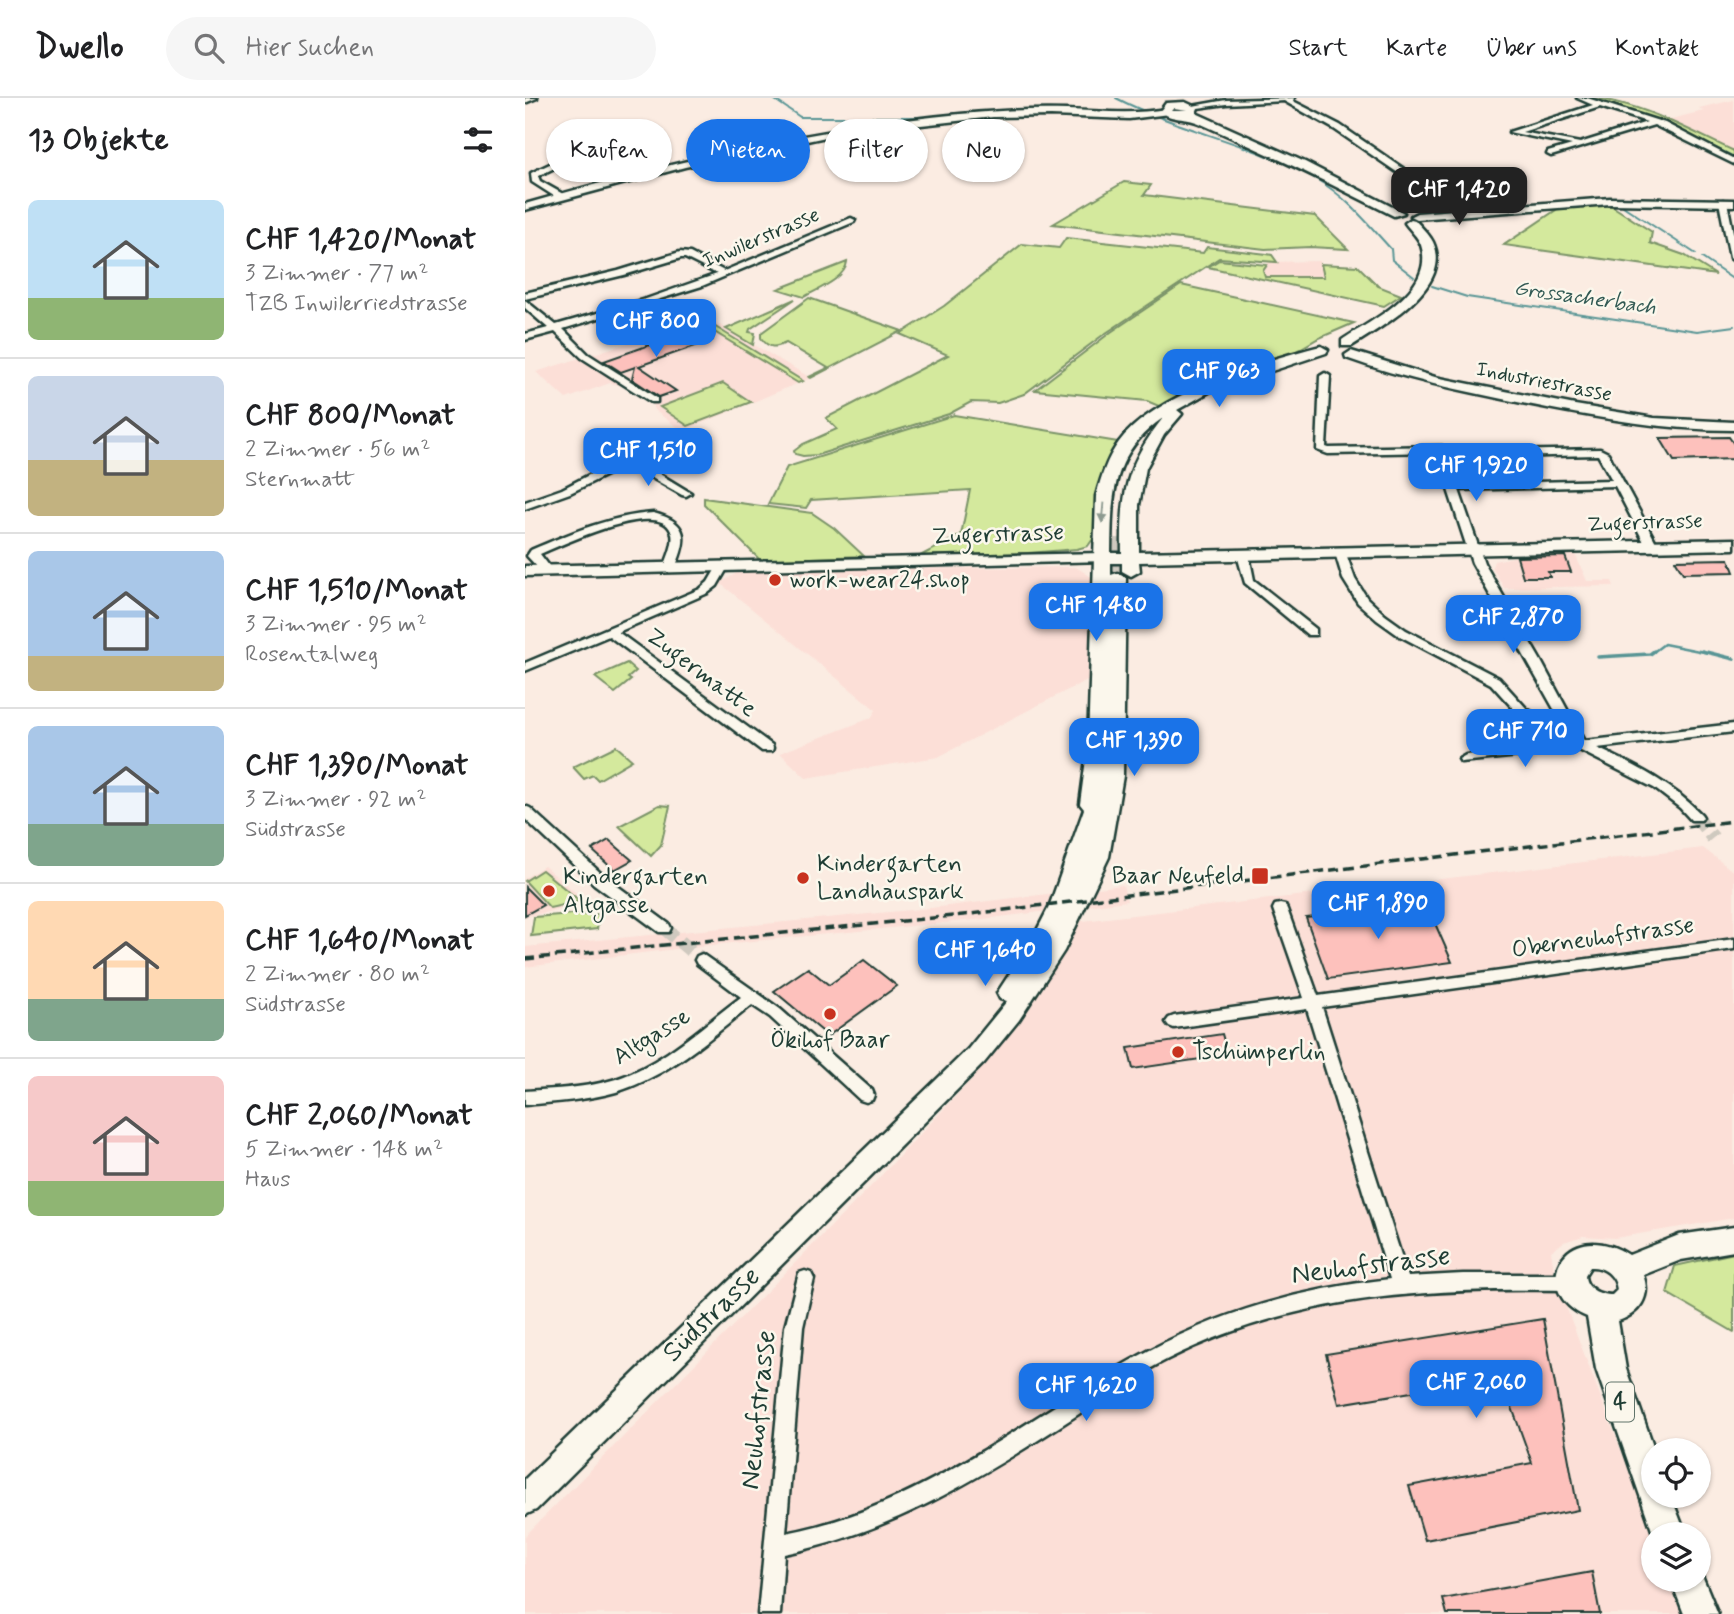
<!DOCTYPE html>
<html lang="de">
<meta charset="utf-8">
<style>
body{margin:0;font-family:Mynerve,sans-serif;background:#f6f6f6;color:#202124;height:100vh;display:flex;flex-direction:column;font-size:26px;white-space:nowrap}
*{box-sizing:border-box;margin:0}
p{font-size:23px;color:#757577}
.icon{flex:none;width:38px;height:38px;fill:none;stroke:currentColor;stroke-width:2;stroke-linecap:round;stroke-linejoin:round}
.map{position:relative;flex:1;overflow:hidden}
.side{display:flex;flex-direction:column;background:#fff;width:525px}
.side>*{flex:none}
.hud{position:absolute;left:21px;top:21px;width:665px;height:63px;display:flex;gap:14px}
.controls{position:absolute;left:1116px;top:1340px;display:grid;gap:14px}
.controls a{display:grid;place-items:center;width:70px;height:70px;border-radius:50%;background:#fff;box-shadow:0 2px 5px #0004;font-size:35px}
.price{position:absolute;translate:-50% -60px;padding:0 16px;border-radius:14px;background:#1a73e8;color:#fff;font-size:23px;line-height:46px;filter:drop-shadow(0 2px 4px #0008)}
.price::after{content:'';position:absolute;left:50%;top:42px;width:21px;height:16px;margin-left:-10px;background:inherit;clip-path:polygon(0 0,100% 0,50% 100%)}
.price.on{background:#222;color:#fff}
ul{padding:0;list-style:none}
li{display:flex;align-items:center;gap:21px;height:175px;padding:0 28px}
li+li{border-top:2px solid #e0e0e0}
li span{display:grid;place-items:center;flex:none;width:196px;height:140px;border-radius:10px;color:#555}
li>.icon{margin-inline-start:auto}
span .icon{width:84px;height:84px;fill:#fffc;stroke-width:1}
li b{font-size:30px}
h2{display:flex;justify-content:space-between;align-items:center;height:84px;padding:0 28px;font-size:30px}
.tag{padding:0 24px;border-radius:32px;background:#fff;box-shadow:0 2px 5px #0004;font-size:24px;line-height:63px}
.tag.on{background:#1a73e8;color:#fff}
header{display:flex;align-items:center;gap:42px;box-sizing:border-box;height:98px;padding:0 35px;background:#fff;border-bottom:2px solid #e0e0e0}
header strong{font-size:33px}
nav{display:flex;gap:38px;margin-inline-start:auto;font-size:24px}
.search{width:490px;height:63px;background:#f6f6f6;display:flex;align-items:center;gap:18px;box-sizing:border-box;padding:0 24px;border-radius:38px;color:#757577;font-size:26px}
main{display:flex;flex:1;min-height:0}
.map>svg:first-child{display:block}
</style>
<header>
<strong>Dwello</strong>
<div class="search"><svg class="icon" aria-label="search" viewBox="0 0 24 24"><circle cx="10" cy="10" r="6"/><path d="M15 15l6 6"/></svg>Hier suchen</div>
<nav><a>Start</a><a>Karte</a><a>Über uns</a><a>Kontakt</a></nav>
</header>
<main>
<section class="side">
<h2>13 Objekte<svg class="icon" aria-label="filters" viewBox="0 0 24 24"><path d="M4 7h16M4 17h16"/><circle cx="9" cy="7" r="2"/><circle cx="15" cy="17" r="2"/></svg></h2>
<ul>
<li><span style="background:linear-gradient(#bfe0f5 70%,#8fb573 0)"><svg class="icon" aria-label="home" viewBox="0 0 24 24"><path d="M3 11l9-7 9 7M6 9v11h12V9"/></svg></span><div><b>CHF 1,420/Monat</b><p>3 Zimmer · 77 m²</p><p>TZB Inwilerriedstrasse</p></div></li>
<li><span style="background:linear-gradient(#c9d6e8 60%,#c2b280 0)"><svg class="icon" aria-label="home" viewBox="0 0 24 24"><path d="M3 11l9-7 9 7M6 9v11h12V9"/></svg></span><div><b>CHF 800/Monat</b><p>2 Zimmer · 56 m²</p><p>Sternmatt</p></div></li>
<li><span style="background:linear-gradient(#a9c7e8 75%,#c2b280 0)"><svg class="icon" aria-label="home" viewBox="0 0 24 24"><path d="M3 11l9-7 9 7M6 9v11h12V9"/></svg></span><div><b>CHF 1,510/Monat</b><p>3 Zimmer · 95 m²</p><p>Rosentalweg</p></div></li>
<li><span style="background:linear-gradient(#a9c7e8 70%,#7fa58c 0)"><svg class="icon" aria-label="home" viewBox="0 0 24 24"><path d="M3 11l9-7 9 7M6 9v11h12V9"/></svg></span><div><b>CHF 1,390/Monat</b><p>3 Zimmer · 92 m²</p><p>Südstrasse</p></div></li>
<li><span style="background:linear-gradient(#ffd9b3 70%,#7fa58c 0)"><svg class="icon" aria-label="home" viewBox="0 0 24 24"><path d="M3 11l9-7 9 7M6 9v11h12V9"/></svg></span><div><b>CHF 1,640/Monat</b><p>2 Zimmer · 80 m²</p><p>Südstrasse</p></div></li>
<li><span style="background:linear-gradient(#f6c9c9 75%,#8fb573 0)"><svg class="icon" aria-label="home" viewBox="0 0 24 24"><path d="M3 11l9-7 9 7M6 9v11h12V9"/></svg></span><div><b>CHF 2,060/Monat</b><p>5 Zimmer · 148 m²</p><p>Haus</p></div></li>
</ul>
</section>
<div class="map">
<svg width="1209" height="1516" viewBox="0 0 1209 1516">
<rect width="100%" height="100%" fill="#fbece2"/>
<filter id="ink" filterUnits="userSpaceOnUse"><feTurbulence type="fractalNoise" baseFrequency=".0143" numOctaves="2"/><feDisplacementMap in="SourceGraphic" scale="14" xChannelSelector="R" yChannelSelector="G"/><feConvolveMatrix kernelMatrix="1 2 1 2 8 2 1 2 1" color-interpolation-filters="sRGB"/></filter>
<g filter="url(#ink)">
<g fill="#fcdfd7">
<polygon points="1209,2 1209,53 1142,22 1178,13 1174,10"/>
<polygon points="795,163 799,179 739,179 738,173 744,164"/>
<polygon points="179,221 185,221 286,280 158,333 160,330 156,332 129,312 126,303 104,289 85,285 41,301 11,274"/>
<polygon points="1050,456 1062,483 1087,483 1089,488 979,490 967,469 969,463 989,459"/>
<polygon points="551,469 568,480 564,581 413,659 281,680 255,655 346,620 351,612 195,485 215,473"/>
<polygon points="1178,750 1209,774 1209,1120 1090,1140 1058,1138 1039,1144 1026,1153 1030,1180 1129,1438 1129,1482 1146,1482 1159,1516 0,1516 0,1438 351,1083 448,980 509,897 549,824"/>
<polygon points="19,768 63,805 0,819 0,780"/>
<polygon points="598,787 602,803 450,822 176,848 0,869 0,849 406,810"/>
</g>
<g fill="#d4e99d" stroke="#7a9368" stroke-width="2">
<path d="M1059,0C1108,0 1165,33 1209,53V62L1133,24Z"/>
<polygon points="599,84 626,87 619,97 790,118 823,151 785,149 740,151 528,126"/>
<polygon points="1084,106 1127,134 1125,145 1159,157 1191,177 979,147 1034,110"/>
<polygon points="541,140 678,155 682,149 742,156 747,157 752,164 694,160 578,237 499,296 473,305 446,304 424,316 292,357 278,358 270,356 269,353 278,346 312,331 301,320 423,257 375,236 419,208 497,146 534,150"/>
<polygon points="694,162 742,167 738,173 740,179 799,179 796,166 833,168 853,188 876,197 859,208 683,169"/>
<path d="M322,164C320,181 293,191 279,199L253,191Z"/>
<polygon points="656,187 829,225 792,241 761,259 696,280 636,309 622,303 510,292 586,234"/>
<path d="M284,200L377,233L286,280L284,279L303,270L261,245C250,250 244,251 236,240V235Z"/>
<polygon points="270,201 225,231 224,234 230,235 228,247 201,231"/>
<polygon points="184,225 278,283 273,285 178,227"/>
<polygon points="198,285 226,304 163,328 135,309"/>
<polygon points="429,317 593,344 578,372 572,400 570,438 563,448 552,451 503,455 395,458 436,437 445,392 286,402 281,410 243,406 262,369"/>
<polygon points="179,400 287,415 309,430 339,458 235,462 179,406"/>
<polygon points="102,565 111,573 103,580 106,582 90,595 70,579"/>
<polygon points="91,648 107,662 73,682 68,677 59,681 48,669"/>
<polygon points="134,707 145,708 136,747 126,758 94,728"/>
<polygon points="17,772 55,803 25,810 0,783"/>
<polygon points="60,815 60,817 74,816 72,831 6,838 9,819"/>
<polygon points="1209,1155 1209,1234 1142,1195 1150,1168"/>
</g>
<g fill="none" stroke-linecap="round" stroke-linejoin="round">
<g stroke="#599595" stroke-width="2">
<polyline points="247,0 275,19 392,19 521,11 559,13"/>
<path d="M591,0C655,33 728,45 791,81C821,98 843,126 866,151L867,162L889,179"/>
<polyline points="1064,0 1098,13"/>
<polyline points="1139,25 1209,59"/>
<polyline points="1098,108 1171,156"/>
<polyline points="1177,160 1209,182"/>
<polyline points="907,188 942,199 1172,233 1209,228"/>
</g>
<polyline stroke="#599595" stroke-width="2.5" points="1127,555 1139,546 1184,555"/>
<g stroke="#599595" stroke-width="3.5">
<polyline points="1177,553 1209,561"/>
<polyline points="1073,559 1125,556 1129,553"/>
</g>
</g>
<g fill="#fdc1bc" stroke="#1f3d34" stroke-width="2">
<polygon points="170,231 187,242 114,268 151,293 134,299 107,281 110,269 96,274 79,263"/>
<polygon points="1204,339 1209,346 1209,361 1149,363 1135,340"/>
<polygon points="1040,458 1046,474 1023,474 1025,479 998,479 992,459"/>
<polygon points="1204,461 1209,474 1158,475 1150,462"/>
<polygon points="84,742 107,762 89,772 67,752"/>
<polygon points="0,789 18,807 0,817"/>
<polygon points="901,805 927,864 803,881 781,820"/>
<polygon points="339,862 372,888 303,938 249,893 283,870 304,887"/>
<polygon points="697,936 703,957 608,971 603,950"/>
<polygon points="1018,1221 1053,1412 900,1442 884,1388 1007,1365 976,1279 814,1306 801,1256"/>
<polygon points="1067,1474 1075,1516 922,1516 918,1501"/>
</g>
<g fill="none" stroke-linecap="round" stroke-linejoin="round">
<g stroke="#cfc9bf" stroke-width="14" stroke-dasharray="14 7" stroke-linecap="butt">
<polyline points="1171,719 1188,740"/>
<polyline points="139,830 177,862"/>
</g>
<polyline stroke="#cfc9bf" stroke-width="16" stroke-dasharray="16 8" stroke-linecap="butt" points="592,480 594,439"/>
<g stroke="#1f3d34" stroke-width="5">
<g id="minor">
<polygon points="769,0 768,3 815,27 885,75 911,85 963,99 977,110 970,112 957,103 905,89 879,79 809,31 759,3 701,6 666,11 662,9 701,2"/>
<path d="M1052,0H1062L1140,25L1209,61V66L1129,27L1026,58L1022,56L1023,54L1047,47L984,34L1068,7ZM1075,9L1122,24L1055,45L997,34Z"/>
<polygon points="104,28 111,30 13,78 15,83 38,96 38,100 32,100 7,84 6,75"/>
<polygon points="1198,102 1202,104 1209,139 1209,163 1205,160 1194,104"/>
<polygon points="326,120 330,122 329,124 177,188 38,231 63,256 132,300 132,304 126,304 57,260 30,234 0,242 0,236 23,230 0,210 0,202 31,227 121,201 192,176 160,160 156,160 99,177 0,201 0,195 93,173 155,154 165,155 199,173"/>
<path d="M800,275L805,278L801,349L804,350L917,348L929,354L1075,351L1083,355L1133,448L1131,450L1127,451L1121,448L1090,388L934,392L959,465L1016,563L1059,643L1209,626V634L1072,650C1110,667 1146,685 1176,716L1178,719L1176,722H1166L1155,710L1129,690L1054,652L936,664L934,661L941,657L1040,645L994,617L966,586L873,537L852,522L833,505L818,481L810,455L812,453H820L830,481L842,500L860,517L881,532L974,580L1002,611L1043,636L947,465L917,373L922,358L915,354L803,356L792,352L795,278ZM1073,357L1087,382L932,386L927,373L931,360Z"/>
<polygon points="98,363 120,367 166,395 161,398 157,397 113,372 98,369 45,395 0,411 0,404 37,391 83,367"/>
<path d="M128,415C165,424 163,441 149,472H141L139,470C142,460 151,443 146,433C133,401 37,447 15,456L28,473L26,475H18L2,458L6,452C46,435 85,418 128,415Z"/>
<polygon points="718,454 724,457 729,482 791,531 791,537 783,537 720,485 712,457"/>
<polygon points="197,466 203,469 192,488 183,495 93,534 247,647 248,650 247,653 237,653 84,538 0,573 0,565 175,491 183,484 193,467"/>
<polygon points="0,708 5,710 79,778 144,826 146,830 144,834 134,834 69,786 0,721"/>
<path d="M755,806L760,807L762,811L793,898L1209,841V851L797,909L883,1179L938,1176H1045L1051,1178L1054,1184L1051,1190L1045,1192C904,1190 772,1196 643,1261C607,1279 574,1303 540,1325C453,1381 362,1436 259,1456L255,1516H233L260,1229L274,1175L280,1173L286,1175L289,1181L278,1229L261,1435C400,1409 502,1317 623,1253C698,1213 781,1190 865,1181L782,911L649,930L644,928L641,924L644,920L649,918L779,900L748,811L750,807Z"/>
<path d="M177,856L255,911L347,992L349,997L347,1002L341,1004L335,1002L245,919L227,907C185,940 144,978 91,994C62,1002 31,1004 0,1007V993C30,991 62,990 91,981C139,965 177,928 216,899L172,866L170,862L172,858Z"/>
</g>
</g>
<g stroke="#1f3d34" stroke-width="5">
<g id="tertiary">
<polygon points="0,0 12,0 0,5"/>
<path d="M641,11L644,12V16L604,21L526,18L468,19L315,36L160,69L0,112V106C143,65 286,30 435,16C470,13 505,11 541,12C574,13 607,17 641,11Z"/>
<polygon points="1085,100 1209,102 1209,108 1085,106 892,121 886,118 892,115"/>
<path d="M826,253L910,279L1050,307L1129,320L1209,324V332C1137,332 1068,319 997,305C938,293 879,281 821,260L820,257Z"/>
<polygon points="577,455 582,457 585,460 582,463 0,478 0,468"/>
</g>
</g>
<g stroke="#1f3d34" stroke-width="5">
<g id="secondary">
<path d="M641,5L660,4L673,10L671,15L780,64L879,115L869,118C805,85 740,54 674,25C661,19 646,23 635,13ZM648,10L662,12H646Z"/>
<path d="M886,121L890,122C896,129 904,136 908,144C929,189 857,228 827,248H817V242C847,222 911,192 896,147C893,139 885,132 880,125Z"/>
<path d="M796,248L803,252L801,255L686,293L652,312L657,316L639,337L621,370L614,407V454L1209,441V451L614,464L615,473L606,478L597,473V465H586V477L592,475L601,480L598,678L584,759L539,853L494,922L459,965L11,1412L0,1417V1381L443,951L482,903L475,901L472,895L508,840L524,809L559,711L555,706L563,646L571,398C576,379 582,360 594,344C629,296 739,262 796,248ZM638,320C601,367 596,394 597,455H586C587,397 586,356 638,320Z"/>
</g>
</g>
<g stroke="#1f3d34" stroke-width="5">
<g id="primary">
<path d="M1209,1129V1153L1156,1162L1118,1177C1127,1199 1114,1216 1093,1223L1101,1271L1130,1353L1129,1398H1146L1161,1437L1129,1438L1071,1271L1062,1219C1001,1194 1039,1115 1104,1157L1154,1137ZM1065,1169C1079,1168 1091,1178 1092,1192L1087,1197C1075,1197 1060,1191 1060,1177Z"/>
<polygon points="1174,1470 1193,1516 1159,1516 1146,1482 1174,1482"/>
</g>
</g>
<use href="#minor" fill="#fbf7ec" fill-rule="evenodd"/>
<use href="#tertiary" fill="#fbf7ec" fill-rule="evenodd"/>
<use href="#secondary" fill="#fbf7ec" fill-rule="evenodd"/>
<use href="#primary" fill="#fbf7ec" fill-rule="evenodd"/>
<polyline stroke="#1f3d34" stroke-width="3.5" stroke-dasharray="10 5" stroke-linecap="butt" points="0,861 438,817 1209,723"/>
</g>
<defs><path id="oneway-solid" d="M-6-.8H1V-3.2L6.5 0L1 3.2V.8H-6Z" transform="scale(1.75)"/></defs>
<use fill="#8d9a90" href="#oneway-solid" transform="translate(578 415) rotate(95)"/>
</g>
<g fill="#c8321e" stroke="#fbf7ec" stroke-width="2.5">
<circle cx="250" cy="482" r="7"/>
<rect x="726" y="769" width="18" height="18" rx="3.5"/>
<circle cx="278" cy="780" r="7"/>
<circle cx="24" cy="793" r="7"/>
<circle cx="305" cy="916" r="7"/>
<circle cx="653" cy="954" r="7"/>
</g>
<g text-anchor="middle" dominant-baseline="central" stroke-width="5" stroke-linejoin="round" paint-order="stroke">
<g font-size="21" fill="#1f3d34" stroke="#fbf7ec">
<text transform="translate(236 140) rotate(-23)">Inwilerstrasse</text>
<text transform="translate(1019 284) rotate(11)">Industriestrasse</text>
<text transform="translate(1120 425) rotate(-2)">Zugerstrasse</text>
</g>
<g font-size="21" font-style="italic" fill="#325a54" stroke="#fbf7ec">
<text transform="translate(1060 200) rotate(8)">Grossacherbach</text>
</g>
<rect fill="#fbf7ec" stroke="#61756b" stroke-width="2" x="1081" y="1284.5" width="28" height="39" rx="5"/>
<g font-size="23" font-weight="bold" fill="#1f3d34">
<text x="1095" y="1304">4</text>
</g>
<g font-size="24" fill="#1f3d34" stroke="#fbf7ec">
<text transform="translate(473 437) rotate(-2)">Zugerstrasse</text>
<text transform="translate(176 575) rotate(37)">Zugermatte</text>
<text transform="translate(1078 840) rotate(-8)">Oberneuhofstrasse</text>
<text transform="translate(127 939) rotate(-32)">Altgasse</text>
</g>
<g font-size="24" fill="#1f3d34" stroke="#fbf7ec" text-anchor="start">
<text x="264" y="482">work-wear24.shop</text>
<text x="292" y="766">Kindergarten<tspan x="292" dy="28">Landhauspark</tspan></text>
<text x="719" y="778" text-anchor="end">Baar Neufeld</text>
<text x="38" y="779">Kindergarten<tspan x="38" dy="28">Altgasse</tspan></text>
<text x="305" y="942" text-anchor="middle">Ökihof Baar</text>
<text x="667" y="954">Tschümperlin</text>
</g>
<g font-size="28" fill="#1f3d34" stroke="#fbf7ec">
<text transform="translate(846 1168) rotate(-7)">Neuhofstrasse</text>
<text transform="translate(187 1217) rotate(-44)">Südstrasse</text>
<text transform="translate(234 1312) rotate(-84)">Neuhofstrasse</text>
</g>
</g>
</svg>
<div class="controls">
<a><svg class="icon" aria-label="locate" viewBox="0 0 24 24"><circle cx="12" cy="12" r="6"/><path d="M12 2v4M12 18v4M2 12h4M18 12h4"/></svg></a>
<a><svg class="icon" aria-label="layers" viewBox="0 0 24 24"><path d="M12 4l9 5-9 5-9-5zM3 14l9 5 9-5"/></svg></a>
</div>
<b class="price on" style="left:934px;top:129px">CHF 1,420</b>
<b class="price" style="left:131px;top:261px">CHF 800</b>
<b class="price" style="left:694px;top:311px">CHF 963</b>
<b class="price" style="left:123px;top:390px">CHF 1,510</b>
<b class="price" style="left:951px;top:405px">CHF 1,920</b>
<b class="price" style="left:571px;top:545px">CHF 1,480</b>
<b class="price" style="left:988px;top:557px">CHF 2,870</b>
<b class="price" style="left:1000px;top:671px">CHF 710</b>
<b class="price" style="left:609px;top:680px">CHF 1,390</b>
<b class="price" style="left:853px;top:843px">CHF 1,890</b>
<b class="price" style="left:460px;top:890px">CHF 1,640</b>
<b class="price" style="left:951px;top:1322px">CHF 2,060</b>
<b class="price" style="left:561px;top:1325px">CHF 1,620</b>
<div class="hud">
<a class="tag">Kaufen</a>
<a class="tag on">Mieten</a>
<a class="tag">Filter</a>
<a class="tag">Neu</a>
</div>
</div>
</main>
